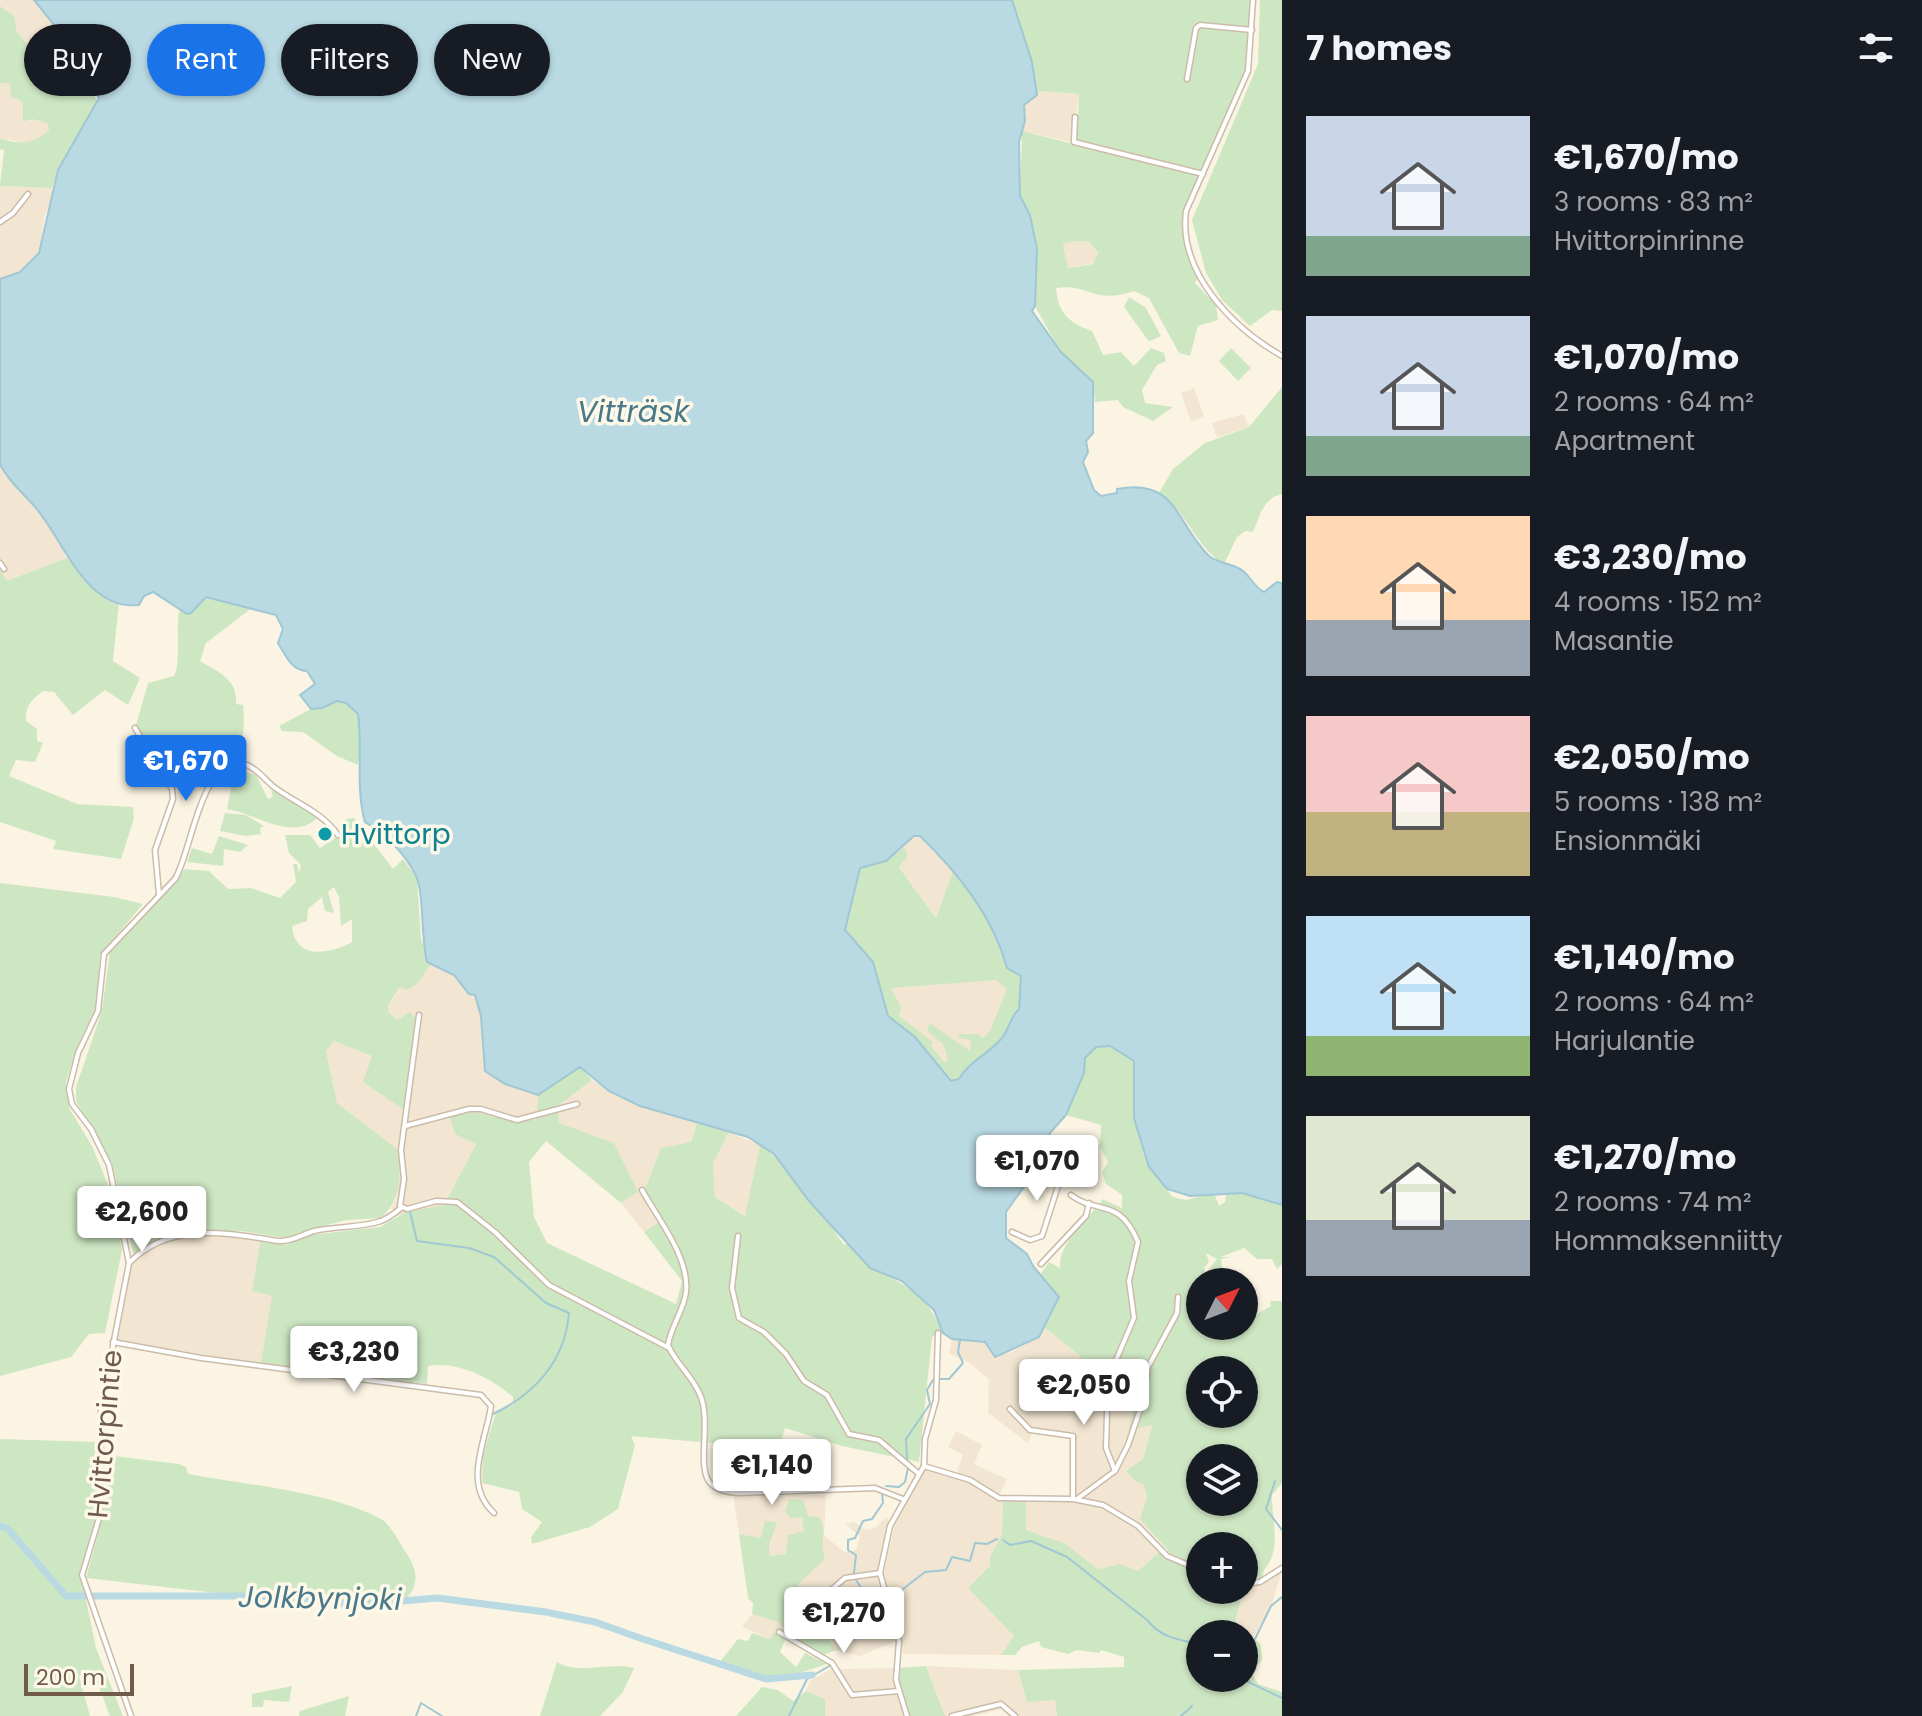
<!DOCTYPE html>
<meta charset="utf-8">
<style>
body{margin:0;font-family:Poppins,sans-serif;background:#20242c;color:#f1f3f6;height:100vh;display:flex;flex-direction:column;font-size:30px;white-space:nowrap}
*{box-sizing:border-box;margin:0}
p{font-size:26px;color:#9ea1a6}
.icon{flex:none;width:44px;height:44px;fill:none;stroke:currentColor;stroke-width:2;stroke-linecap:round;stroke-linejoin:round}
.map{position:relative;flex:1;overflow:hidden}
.details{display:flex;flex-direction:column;background:#171b24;width:640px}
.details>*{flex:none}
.banner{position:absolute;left:24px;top:24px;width:760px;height:72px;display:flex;gap:16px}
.needle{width:52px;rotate:48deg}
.fabs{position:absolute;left:1186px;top:1268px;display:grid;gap:16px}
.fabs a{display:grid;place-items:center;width:72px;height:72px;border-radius:50%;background:#171b24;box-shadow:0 2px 6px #0004;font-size:40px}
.scale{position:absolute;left:24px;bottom:20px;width:110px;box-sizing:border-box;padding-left:8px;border:4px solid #715c4b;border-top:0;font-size:22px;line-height:28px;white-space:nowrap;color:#715c4b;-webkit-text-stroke:6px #fef8e9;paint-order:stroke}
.price{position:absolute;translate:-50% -68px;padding:0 18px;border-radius:8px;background:#fff;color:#222;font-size:26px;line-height:52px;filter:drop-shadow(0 2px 4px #0008)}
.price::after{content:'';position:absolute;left:50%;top:48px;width:24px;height:18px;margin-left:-12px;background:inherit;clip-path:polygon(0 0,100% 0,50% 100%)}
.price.selected{background:#1a73e8;color:#fff}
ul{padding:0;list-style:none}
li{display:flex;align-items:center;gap:24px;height:200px;padding:0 24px}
li span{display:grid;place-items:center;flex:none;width:224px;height:160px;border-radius:0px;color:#555}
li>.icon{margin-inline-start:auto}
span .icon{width:96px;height:96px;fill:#fffc;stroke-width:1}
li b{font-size:34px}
h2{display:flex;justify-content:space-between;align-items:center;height:96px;padding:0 24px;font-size:34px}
.chip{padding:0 28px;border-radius:36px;background:#171b24;box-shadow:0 2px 6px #0004;font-size:28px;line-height:72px}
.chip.selected{background:#1a73e8;color:#fff}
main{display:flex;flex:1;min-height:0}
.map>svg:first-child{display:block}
</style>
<main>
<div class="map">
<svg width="1282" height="1716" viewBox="0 0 1282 1716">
<rect width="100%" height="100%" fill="#fbf4e3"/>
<g fill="#f2e6d2">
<polygon points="0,0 34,0 68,42 29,46 17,32 14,16 0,6"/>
<polygon points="0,83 10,83 23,102 24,122 32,119 47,122 49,130 40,138 25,143 0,138"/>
<polygon points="1038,91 1079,94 1072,142 1022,131 1024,105"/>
<polygon points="0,186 52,188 53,202 45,214 39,253 20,272 0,279"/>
<polygon points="1077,241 1089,242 1098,254 1093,263 1068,268 1063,244"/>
<polygon points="1194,388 1204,416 1191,422 1181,393"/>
<polygon points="1244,414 1249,427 1217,437 1212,423"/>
<polygon points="0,464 5,475 47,522 67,558 6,582 0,570"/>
<polygon points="917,835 953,871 936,918 899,866 908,856 904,847"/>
<polygon points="431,964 454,975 469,994 474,994 481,1015 484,1040 505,1084 538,1095 537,1119 517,1122 500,1116 476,1143 444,1205 398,1216 391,1208 397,1197 337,1103 326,1051 334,1041 373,1056 411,1056 417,1019 398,1020 388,1012 388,1005 401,987 417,984"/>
<polygon points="1007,968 1020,990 959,1079 888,1016 881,991 896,985 996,980"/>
<polygon points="592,1080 640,1106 697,1123 691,1142 661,1148 645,1189 662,1220 644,1232 621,1203 638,1191 559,1124 558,1106"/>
<polygon points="729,1132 760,1145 746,1216 715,1197 713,1162"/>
<polygon points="199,1234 261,1239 273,1295 261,1365 116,1339 131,1264 150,1247"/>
<polygon points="1044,1327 1079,1355 1087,1369 1104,1372 1114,1390 1135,1405 1134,1413 1144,1424 1152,1424 1143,1459 1133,1468 1144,1484 1147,1498 1141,1520 1164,1547 1138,1571 1120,1564 1098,1569 1064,1543 1026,1530 1026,1498 1073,1499 1073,1436 1033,1431 1028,1443 988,1413 989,1380 971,1364 949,1353 952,1339 985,1342 1008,1354 1039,1337"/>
<polygon points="956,1431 982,1445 974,1464 1007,1479 998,1498 956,1475 963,1455 948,1447"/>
<polygon points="924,1468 963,1480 1003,1501 1002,1534 990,1557 1014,1636 1001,1655 903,1654 884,1574 897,1513"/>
<polygon points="733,1494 826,1495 824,1535 844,1552 856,1550 860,1536 845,1524 854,1522 866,1530 877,1527 886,1517 889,1520 877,1571 845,1576 820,1595 796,1585 804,1532 788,1535 787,1554 769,1557 769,1545 761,1539 739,1534"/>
<polygon points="1282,1570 1272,1604 1254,1636 1235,1621 1245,1587 1269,1581"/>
<polygon points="878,1577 896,1641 860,1656 836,1650 831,1641 817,1637 813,1631 834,1603 829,1598 835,1589 851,1578"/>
<polygon points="752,1614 778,1622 789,1631 786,1638 771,1639 742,1627"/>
<polygon points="926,1666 1018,1670 1027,1701 1055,1700 1057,1716 1009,1716 1002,1709 974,1716 945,1716"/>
<polygon points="896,1668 907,1716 825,1716 825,1699 806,1691 810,1681 831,1669"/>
</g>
<g fill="#cee7c3" fill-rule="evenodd">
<polygon points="1012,0 1250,0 1247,67 1202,171 1077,140 1079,94 1039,91 1037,95 1032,62"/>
<polygon points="1260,0 1282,0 1282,311 1272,310 1250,326 1222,300 1206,273 1192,220 1258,64"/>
<path d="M0,6L14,16L17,32L29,46L68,42L97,101L58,170L52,188L0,186L4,150L0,149V138C19,145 34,144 49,130L47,123L32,119L23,122V102L11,97L10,83H0Z"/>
<path d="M1022,131L1201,176C1178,218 1178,234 1199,279L1194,282L1216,305L1218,320L1198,326L1190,356L1179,353L1149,298L1134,291C1093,305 1089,283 1056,288C1058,313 1069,323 1092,331L1103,355L1121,352L1134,366L1151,348L1164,353L1166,361L1157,365L1142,390L1145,403L1173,407L1153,421L1123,407L1118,400L1095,402L1093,382L1060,351L1035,306L1030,215L1020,196ZM1077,241L1089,242L1098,253L1093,264L1068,268L1063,244Z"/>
<polygon points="1129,297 1146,308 1161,336 1150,341 1147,339 1124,307"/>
<polygon points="1231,348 1251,368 1238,381 1219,361"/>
<path d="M1282,387V494C1263,498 1260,516 1253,532L1245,531L1237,537L1224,564C1195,547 1187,510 1159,493L1173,469L1205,443L1249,427Z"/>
<path d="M67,558L94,588L119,602L113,661L140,678L128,705L105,690L73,715L54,692L43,691C32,700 25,705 26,721L37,729V741L43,743L35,762L16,760L9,776L77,804L133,807L134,818L121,859L53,849L56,841L0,822V570L7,581Z"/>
<path d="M206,597L253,607L206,643L200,661C218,672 238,679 236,704L243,705C245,721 243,737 240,753L205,783L183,753L158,762L136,725L148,683L174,676C181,663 176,629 179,611L191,613Z"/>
<polygon points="336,701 346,703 358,714 361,745 358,765 337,756 303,732 282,731 279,726 311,709 322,708"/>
<path d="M237,769L256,775L268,799L273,797L271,790L276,792L318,817C293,843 255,813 227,809L231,789L223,776Z"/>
<polygon points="225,813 246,815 264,826 260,828 261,834 245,836 220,831"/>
<path d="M354,818L393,869L403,859L417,878L421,939L431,964L417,984L407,990L400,987L388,1005V1012L398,1020L409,1012L417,1019L404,1110L363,1082L372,1056L334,1041L326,1051L337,1103L397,1149C401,1176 402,1199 381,1218L347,1220L307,1230L293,1239L242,1231H198L146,1245L134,1257L112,1163L76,1101V1087L102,1011L110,950L185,869L209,871L228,889L251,888L280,898L296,882L293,864H297L299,872L301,865L289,853L285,835H310L320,848L344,832L341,825L346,819ZM334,887L339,897L341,926L352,919V942C331,954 295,961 292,926L307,921L308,909L322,897L325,911L334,913L328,892Z"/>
<polygon points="219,836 248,845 240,852 224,849 223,866 187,862 192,848 212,854"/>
<path d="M904,847L908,856L899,867L936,918L953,871L974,898L1021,976L1019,1010C1010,1018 1009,1029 1002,1038C987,1056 971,1059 959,1079L951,1081L915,1037L888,1016L873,962L845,930L859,868L886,861ZM996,980L1007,989L990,1031L983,1038L978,1034H959V1038L971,1040L970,1051L930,1023L927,1031L943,1044L948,1059L945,1063L931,1046L933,1042L899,1016L901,1007L891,988Z"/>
<polygon points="0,883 114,897 143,904 100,955 96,1007 76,1049 66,1082 69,1108 92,1146 111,1192 122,1250 105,1333 89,1334 71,1357 0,1376"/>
<path d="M1110,1046L1134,1061V1118L1149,1167L1173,1197L1186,1200L1214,1193L1219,1206L1225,1202L1226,1193H1242L1282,1206V1264L1277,1269L1272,1259H1257L1244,1248L1221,1257H1230L1221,1259L1222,1268L1208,1270L1217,1259L1206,1253L1209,1262L1204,1268L1208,1277L1206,1282H1200V1326H1244V1309L1248,1319L1271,1306L1270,1301H1282V1483L1272,1495C1272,1524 1282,1549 1264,1570L1262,1578L1244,1580V1546H1200V1567L1171,1554L1140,1519L1147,1498L1144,1485L1135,1481L1126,1471L1143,1459L1152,1425L1128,1430L1135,1405L1114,1390L1104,1373L1087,1369L1079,1355L1044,1327L1058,1297L1040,1275L1049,1262L1060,1268C1058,1247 1082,1223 1096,1208H1100L1102,1199L1122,1208V1195L1106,1184L1102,1172L1108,1162L1100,1147L1101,1125L1066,1115L1084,1073L1085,1058L1096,1047ZM1200,1370H1244V1414H1200ZM1200,1458H1244V1502H1200Z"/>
<path d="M580,1067L592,1080L558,1106L559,1123L614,1143L638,1192L621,1203L546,1141L529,1162L534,1217L547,1243L676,1304L682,1281L644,1232L662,1220L645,1189L661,1148L691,1142L697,1123L729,1132L713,1163L715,1197L745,1216L760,1145C789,1164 811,1202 836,1227L835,1232L844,1245L848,1243C881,1286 919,1274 943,1333L932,1337L919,1462L842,1446L785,1428L775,1460L712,1443L631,1436L635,1445L618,1509L590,1527L532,1544L531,1537L542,1522L522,1509L519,1492L482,1483L483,1455L496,1412L513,1405V1397C491,1378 458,1361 428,1366L427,1384L261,1363L272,1296L252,1291L261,1239L286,1245L310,1235L380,1227L406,1212L444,1205L476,1144L455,1134L449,1115C486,1106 504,1125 537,1119L538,1095Z"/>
<polygon points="0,1439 98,1442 98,1512 80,1570 96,1648 123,1716 110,1716 94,1674 83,1672 79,1676 90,1716 0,1716"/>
<path d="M105,1455L179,1464L186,1467L188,1474C247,1485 328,1491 381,1519C391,1525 400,1544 407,1554C419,1572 419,1587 403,1602L322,1605L86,1578L104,1512Z"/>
<path d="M789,1499L803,1500L808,1516L819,1517C828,1531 819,1544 825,1559L797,1585L835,1603L813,1631L822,1639L827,1637L836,1650L821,1656L805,1647L778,1622L752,1614L753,1603L748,1598L739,1534L761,1538L765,1521L777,1522L769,1545V1556L786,1554L788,1535L804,1531L802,1517L791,1518L785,1512Z"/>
<path d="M1003,1501H1026V1530L1064,1543L1098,1569L1120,1564L1138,1571L1159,1552L1200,1573V1590H1244L1245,1587L1235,1621L1261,1645L1262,1659L1253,1675L1258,1684L1282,1692V1716H1057L1055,1700L1027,1702L1018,1670L1124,1667V1657L1101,1650L1099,1653L1077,1650L1068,1654L1041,1647L1039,1641L1022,1647L1015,1655H1001L1014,1636L968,1588L990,1566V1557L1002,1534ZM1200,1634H1244V1678H1200Z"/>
<polygon points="752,1633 771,1639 773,1633 786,1638 780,1652 796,1667 805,1653 827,1664 775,1681 719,1663 738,1639 748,1641"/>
<path d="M557,1662C577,1675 610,1662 634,1668L623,1692L600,1716H540Z"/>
<polygon points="926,1666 945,1716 907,1716 896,1668"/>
<polygon points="292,1686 289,1702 264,1700 263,1707 252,1707 252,1694"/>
<polygon points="762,1687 778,1690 793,1701 806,1691 825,1699 825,1716 736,1716"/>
<polygon points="349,1696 345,1716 299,1716 300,1711"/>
</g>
<path fill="#b9d9e3" stroke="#a0c7d4" stroke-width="2" fill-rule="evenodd" d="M34,0H1012L1032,62L1037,95L1024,105L1025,121L1019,142L1020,196L1030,215L1037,249L1035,306L1032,311L1061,352L1093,382V433L1086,441L1088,452L1083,462L1094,490L1101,496L1117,493V489C1177,477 1176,524 1209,556C1218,563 1228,563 1238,568C1249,572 1252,586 1264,592L1277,582L1282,583V1205L1242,1193L1190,1196L1167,1189L1149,1167L1134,1118V1061L1110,1046L1096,1047L1085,1058L1084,1073L1066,1115L1050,1133L1038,1167L1006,1212V1238L1027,1254L1033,1266L1059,1297L1039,1337L995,1357L985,1342L952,1339L943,1333L934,1310L902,1281L870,1268L809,1201L774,1154L748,1137L640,1106L609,1091L580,1067L538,1095L505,1084L485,1071L481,1016L475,995L469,994L454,975L427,962C421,939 424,892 416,876C407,856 384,832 365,822C355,786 363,751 358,714L346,703L337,701L322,708L311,709L300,695L315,684L307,671C291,670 286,656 278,643L283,629L276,615L206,597L191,613L187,614L153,592L144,596L139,605C87,611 65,544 39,512C27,496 9,483 0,464V279L20,272L39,253L58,170L99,98L87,81L68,42ZM914,836H920C958,873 993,916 1007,968L1021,976L1019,1009C1010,1018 1009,1029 1002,1038C987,1056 971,1059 959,1079L951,1081L915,1037L888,1016L873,962L845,930L860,868L886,861Z"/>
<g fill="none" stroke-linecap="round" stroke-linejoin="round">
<g stroke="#a0c7d4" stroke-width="2">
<path d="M410,1212L417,1241L469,1248L494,1257L546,1303L569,1313C565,1361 535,1394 493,1414"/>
<polyline points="938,1379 949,1379 963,1363 958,1352 960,1340"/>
<polyline points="907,1460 906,1439 930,1404 927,1390 933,1380"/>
<polyline points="1275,1481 1266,1509 1282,1530"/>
<polyline points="886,1486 899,1487 905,1482 908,1468"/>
<path d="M1003,1540L1010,1545L1031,1541L1067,1557L1147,1620C1161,1637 1175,1639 1195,1643L1200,1648"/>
<polyline points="854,1573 856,1555 848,1550 848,1540 855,1538 863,1521 872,1519 883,1503 882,1493"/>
<polyline points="856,1580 869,1600 883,1601"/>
<polyline points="890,1599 925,1572 946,1570 952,1557 970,1561 975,1543 987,1544 997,1539"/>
<polyline points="1240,1678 1282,1698"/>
<polyline points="1248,1682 1254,1641 1271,1606 1282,1597"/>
<polyline points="416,1716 421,1703 442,1716"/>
<polyline points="789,1716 807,1679 831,1665"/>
<polyline points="1181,1716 1192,1706"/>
</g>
<g stroke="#b9d9e3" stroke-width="7">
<polyline points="0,1526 7,1528 66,1596 85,1596"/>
<polyline points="92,1596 262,1596 357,1605 437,1598 546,1612"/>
<polyline points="550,1613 595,1622 640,1638"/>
<polyline points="643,1639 766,1679 812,1675"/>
</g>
<g stroke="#cbbcaa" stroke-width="7">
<g id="street">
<path d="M1253,0L1248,71L1186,211C1178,273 1233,328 1282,356"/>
<polyline points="1187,79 1196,28 1200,25 1252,30"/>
<polyline points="1075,117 1074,142 1203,174"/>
<polyline points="0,222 13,213 28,194"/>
<polyline points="0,563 4,569"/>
<polyline points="135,728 172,789 173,799 155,850 159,894"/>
<polyline points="419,1015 401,1150 404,1179 400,1206 407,1209 436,1201 457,1202 495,1232 549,1285 669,1348"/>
<polyline points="405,1126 469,1109 481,1109 517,1120 577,1104"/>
<path d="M642,1190C658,1219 690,1258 686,1292C684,1310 671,1326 668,1345C675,1363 694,1377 701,1397C710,1421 699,1460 707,1478C712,1490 727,1492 739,1493L875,1488L903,1499"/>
<path d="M1071,1195C1096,1215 1119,1196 1138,1242L1129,1281L1134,1318L1108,1379L1106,1448L1115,1471L1077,1499"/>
<polyline points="1012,1232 1030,1240 1042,1236 1059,1183"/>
<polyline points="738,1236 732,1288 739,1318 764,1332 786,1354 804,1381 827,1395 849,1434 879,1440 919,1474"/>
<path d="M129,1263C170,1221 226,1233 279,1241C292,1242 303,1234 314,1231C336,1226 360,1228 381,1221C389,1218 395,1213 401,1208"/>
<polyline points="1041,1264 1086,1216 1089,1203"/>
<path d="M113,1342L201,1358L481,1395L491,1406C486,1441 462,1484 494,1513"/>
<polyline points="1010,1409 1030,1430 1073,1436 1073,1499"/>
<polyline points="924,1466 970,1480 999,1498 1073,1499 1103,1505 1138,1526 1167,1556 1200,1570"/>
<polyline points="924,1466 925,1439 936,1400 938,1333"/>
<polyline points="1115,1471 1128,1445 1142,1404 1148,1367 1177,1313 1178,1297"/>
<polyline points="1244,1584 1260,1582 1282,1568"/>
<polyline points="830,1591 845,1578 880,1573"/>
<polyline points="779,1632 832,1663 852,1695 899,1691"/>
<path d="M131,1716L82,1575L100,1515L101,1408L129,1263L109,1165L91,1129L72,1104L69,1089L78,1053L98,1011L104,954L175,879C192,852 200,756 244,764C256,767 265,780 274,787C297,804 321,811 338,835"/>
<polyline points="907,1716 896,1680 899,1641 880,1573 890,1526 924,1466"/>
<polyline points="952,1716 1001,1704 1015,1716"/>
</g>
</g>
<use href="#street" stroke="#fff" stroke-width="4"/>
</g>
<circle fill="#0f9aa8" stroke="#fef8e9" stroke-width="3" cx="325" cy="834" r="8"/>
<g text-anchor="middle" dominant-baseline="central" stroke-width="7" stroke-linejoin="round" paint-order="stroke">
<g font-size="28" fill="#0d838f" stroke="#fef8e9" text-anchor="start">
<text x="341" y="834">Hvittorp</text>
</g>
<g font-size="28" fill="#715c4b" stroke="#fef8e9">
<text transform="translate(105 1434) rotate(-85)">Hvittorpintie</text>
</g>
<g font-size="30" font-style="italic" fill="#49798a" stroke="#fef8e9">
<text x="633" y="411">Vitträsk</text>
<text transform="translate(320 1598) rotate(1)">Jolkbynjoki</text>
</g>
</g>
</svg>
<div class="fabs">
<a><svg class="needle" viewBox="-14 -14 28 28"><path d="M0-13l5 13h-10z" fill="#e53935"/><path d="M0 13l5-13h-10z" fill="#9ea1a6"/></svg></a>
<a><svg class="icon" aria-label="locate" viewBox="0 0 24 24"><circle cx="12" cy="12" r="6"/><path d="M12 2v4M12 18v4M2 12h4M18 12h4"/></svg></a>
<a><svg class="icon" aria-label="layers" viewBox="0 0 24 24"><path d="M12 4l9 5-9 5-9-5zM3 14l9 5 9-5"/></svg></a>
<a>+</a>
<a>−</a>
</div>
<div class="scale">200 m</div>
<b class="price selected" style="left:186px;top:803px">€1,670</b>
<b class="price" style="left:1037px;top:1203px">€1,070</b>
<b class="price" style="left:142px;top:1254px">€2,600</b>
<b class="price" style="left:354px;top:1394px">€3,230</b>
<b class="price" style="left:1084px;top:1427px">€2,050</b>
<b class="price" style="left:772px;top:1507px">€1,140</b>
<b class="price" style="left:844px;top:1655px">€1,270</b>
<div class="banner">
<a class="chip">Buy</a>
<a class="chip selected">Rent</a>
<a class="chip">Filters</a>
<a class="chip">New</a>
</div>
</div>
<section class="details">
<h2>7 homes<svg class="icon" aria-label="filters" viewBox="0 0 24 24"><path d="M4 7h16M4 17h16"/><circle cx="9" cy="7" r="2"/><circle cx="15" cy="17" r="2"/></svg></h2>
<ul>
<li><span style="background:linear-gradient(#c9d6e8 75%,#7fa58c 0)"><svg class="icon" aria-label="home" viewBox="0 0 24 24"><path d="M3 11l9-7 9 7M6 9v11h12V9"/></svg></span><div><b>€1,670/mo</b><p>3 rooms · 83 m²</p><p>Hvittorpinrinne</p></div></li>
<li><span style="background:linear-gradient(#c9d6e8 75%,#7fa58c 0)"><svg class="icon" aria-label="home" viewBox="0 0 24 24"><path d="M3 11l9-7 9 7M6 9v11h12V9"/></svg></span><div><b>€1,070/mo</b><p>2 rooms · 64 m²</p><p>Apartment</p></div></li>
<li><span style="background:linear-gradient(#ffd9b3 65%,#9aa5b1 0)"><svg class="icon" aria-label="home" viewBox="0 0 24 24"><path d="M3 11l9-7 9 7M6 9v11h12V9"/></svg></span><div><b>€3,230/mo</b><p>4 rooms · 152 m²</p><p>Masantie</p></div></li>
<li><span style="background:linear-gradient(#f6c9c9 60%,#c2b280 0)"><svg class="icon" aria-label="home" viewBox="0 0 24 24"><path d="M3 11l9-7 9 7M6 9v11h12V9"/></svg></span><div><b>€2,050/mo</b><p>5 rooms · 138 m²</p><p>Ensionmäki</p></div></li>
<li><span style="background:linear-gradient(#bfe0f5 75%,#8fb573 0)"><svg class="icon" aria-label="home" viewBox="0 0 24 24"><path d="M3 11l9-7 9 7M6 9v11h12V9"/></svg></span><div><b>€1,140/mo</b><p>2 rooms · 64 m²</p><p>Harjulantie</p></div></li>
<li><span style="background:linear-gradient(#dfe7d0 65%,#9aa5b1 0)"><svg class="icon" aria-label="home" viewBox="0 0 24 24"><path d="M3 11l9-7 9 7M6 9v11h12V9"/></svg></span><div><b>€1,270/mo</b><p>2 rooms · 74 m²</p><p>Hommaksenniitty</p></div></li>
</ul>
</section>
</main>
